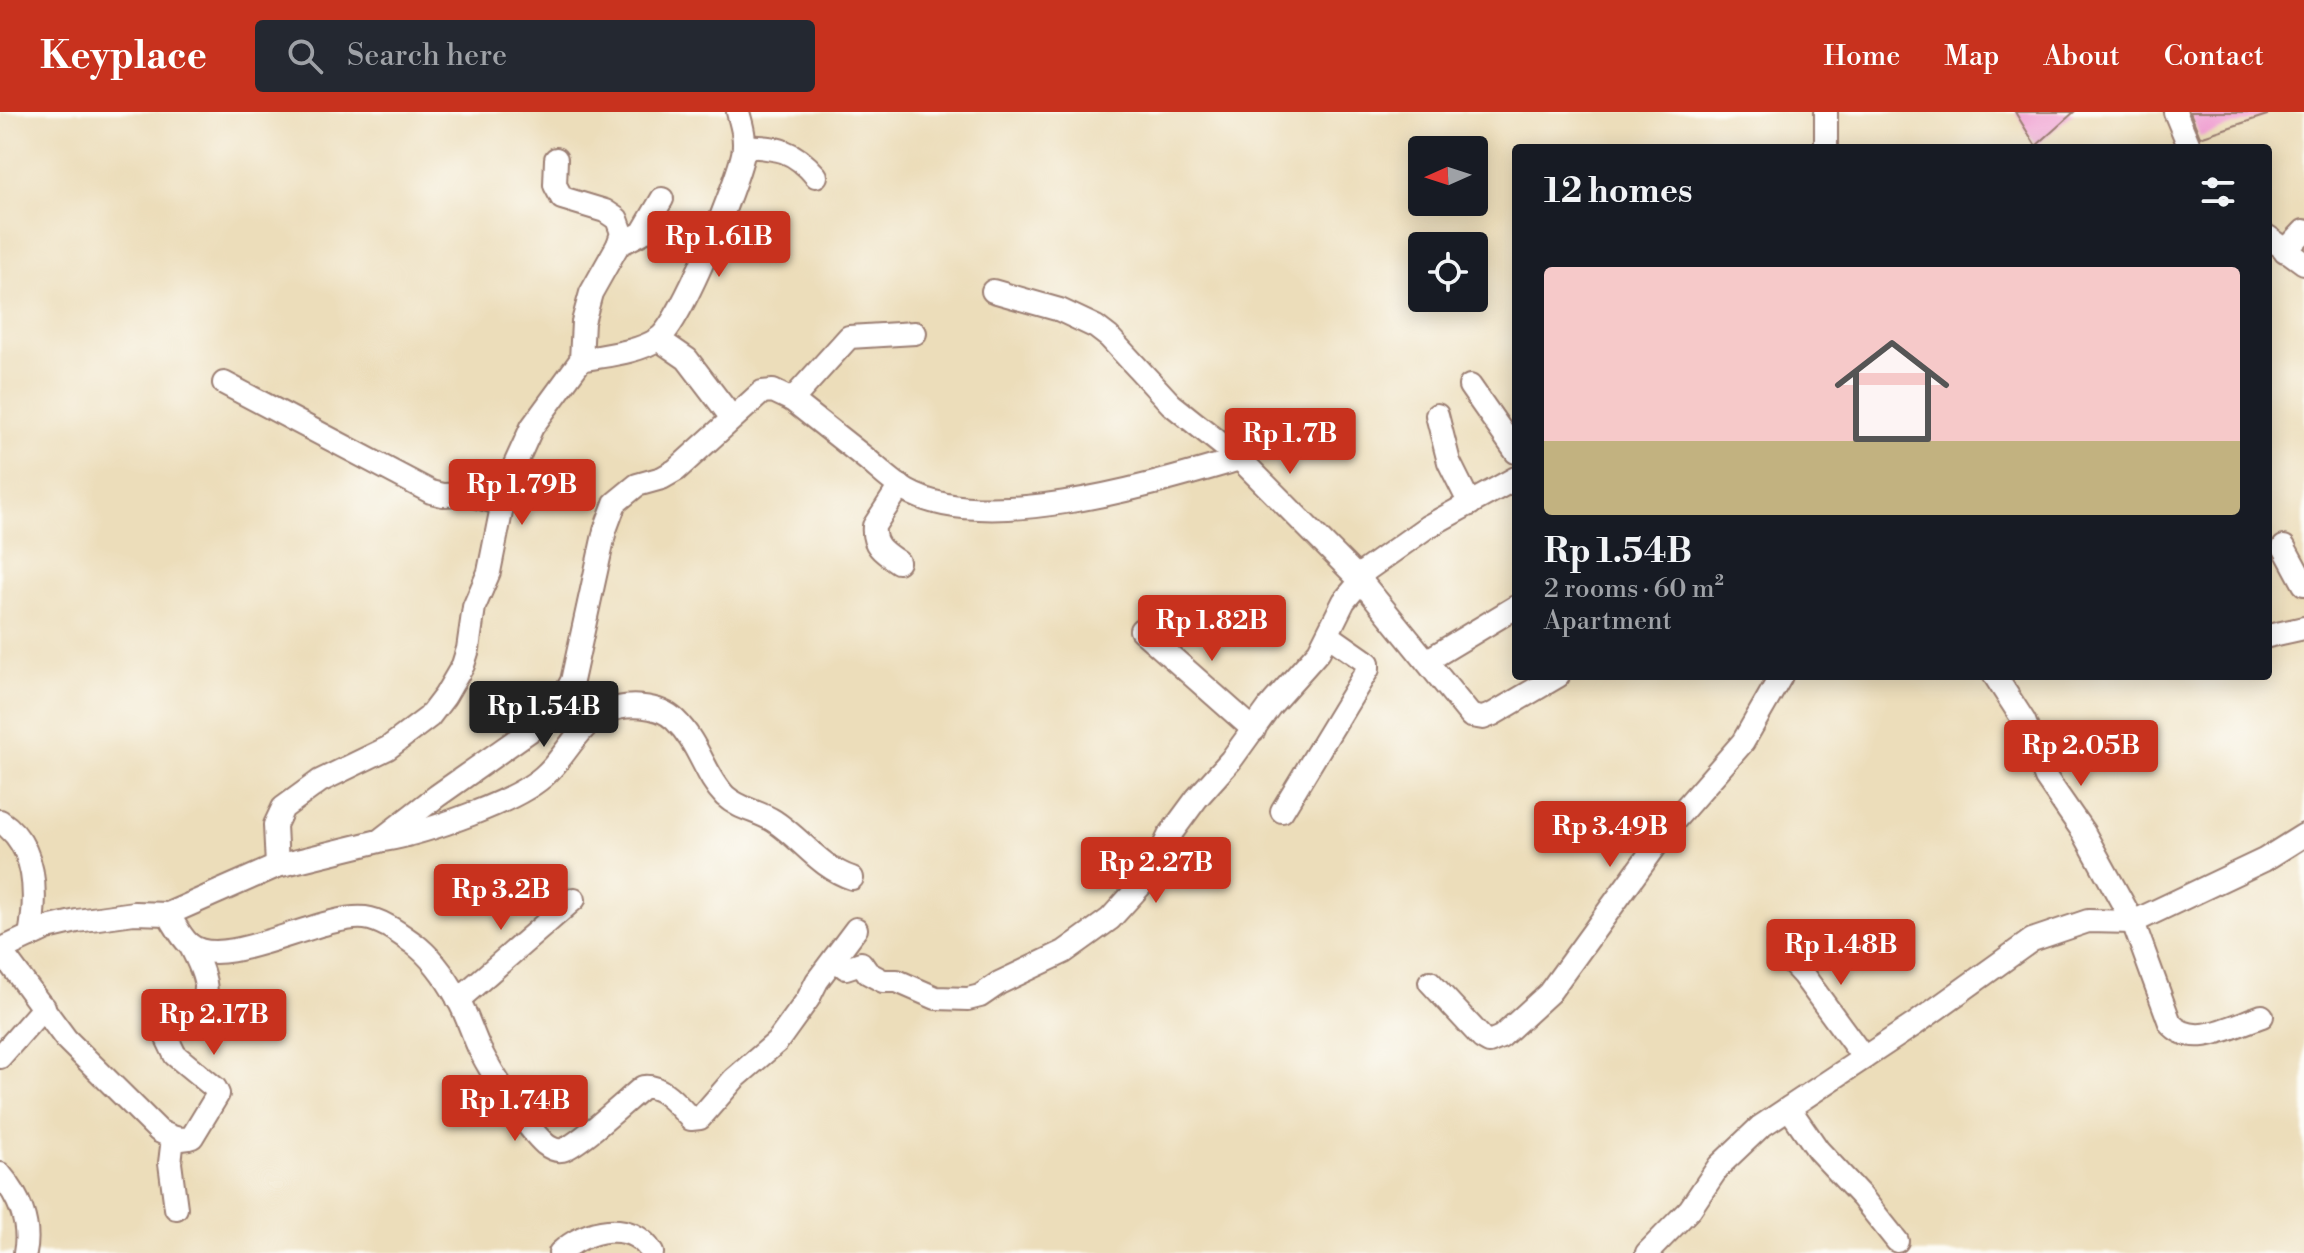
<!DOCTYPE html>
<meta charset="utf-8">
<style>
body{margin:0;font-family:"Libre Bodoni",serif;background:#242831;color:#f1f3f6;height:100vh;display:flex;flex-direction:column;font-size:30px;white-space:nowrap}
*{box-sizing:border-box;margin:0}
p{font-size:26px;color:#9ea1a6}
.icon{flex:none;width:44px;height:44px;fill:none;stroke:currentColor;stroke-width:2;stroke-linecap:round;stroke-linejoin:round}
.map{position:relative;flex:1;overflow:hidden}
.side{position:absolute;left:1512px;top:32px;width:760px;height:536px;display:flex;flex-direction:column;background:#171b24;border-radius:8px;box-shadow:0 4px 20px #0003}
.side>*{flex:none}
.needle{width:52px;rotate:267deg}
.buttons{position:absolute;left:1408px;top:24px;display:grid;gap:16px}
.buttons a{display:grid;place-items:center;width:80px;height:80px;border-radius:8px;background:#171b24;box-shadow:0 4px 20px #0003;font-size:40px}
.price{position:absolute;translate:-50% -68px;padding:0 18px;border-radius:8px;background:#c8321e;color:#fff;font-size:26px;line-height:52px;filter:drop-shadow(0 2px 4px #0008)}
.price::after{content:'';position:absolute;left:50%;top:48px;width:24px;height:18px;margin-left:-12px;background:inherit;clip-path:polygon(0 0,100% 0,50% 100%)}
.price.on{background:#222;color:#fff}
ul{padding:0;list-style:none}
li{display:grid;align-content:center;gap:16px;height:424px;padding:0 32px}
li span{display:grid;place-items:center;height:248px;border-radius:8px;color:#555}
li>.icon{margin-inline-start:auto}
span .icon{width:144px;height:144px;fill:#fffc;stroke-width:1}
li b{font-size:34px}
h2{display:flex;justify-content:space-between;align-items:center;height:96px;padding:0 32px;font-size:34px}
header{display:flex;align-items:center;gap:48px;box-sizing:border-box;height:112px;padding:0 40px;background:#c8321e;color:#fff}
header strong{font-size:38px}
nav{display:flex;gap:44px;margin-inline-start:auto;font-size:28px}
.search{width:560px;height:72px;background:#242831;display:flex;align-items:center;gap:20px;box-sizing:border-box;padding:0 28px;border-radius:8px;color:#9ea1a6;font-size:30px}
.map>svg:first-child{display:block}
</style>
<header>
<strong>Keyplace</strong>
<div class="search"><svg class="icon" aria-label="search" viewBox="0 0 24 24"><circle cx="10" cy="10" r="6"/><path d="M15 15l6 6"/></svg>Search here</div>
<nav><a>Home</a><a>Map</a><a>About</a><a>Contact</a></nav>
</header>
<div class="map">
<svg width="2304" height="1141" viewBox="0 0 2304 1141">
<rect width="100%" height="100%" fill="#fdfcf7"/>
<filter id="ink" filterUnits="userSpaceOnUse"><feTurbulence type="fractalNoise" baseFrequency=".0125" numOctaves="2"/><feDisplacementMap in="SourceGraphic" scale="16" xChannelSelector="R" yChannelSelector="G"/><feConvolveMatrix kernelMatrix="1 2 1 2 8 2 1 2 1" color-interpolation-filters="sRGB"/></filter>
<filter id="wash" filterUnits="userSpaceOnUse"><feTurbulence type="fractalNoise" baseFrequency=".006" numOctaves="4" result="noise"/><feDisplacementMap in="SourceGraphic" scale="32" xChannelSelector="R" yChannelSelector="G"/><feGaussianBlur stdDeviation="1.8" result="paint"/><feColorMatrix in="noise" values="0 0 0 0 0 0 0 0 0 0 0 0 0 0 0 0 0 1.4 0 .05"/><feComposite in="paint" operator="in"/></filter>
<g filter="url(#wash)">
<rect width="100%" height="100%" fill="#ecddba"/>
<g id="blocks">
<g fill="#f0a4d3">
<polygon points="2015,0 2074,0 2036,34"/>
<polygon points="2190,0 2266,0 2267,3 2200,25"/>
</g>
</g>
</g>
<g filter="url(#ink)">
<use href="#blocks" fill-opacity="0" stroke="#9b7e72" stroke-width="2"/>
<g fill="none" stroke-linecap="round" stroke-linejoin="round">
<g stroke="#9b7e72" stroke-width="26">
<g id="minor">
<polyline points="1826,0 1826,36"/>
<polyline points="2175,0 2190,36"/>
<path d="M744,34C778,36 793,37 816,64"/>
<polyline points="2268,125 2304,151"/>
<polyline points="618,133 642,121 662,87"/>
<polyline points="2285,139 2304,119"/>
<polyline points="993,179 1060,198 1096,215 1109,225 1171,292 1240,347 1361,469 1471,604 1483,606 1493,602 1558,564"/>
<polyline points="658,227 687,247 732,306"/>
<path d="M581,248C605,243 637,241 658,227C681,212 736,74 743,42C746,28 742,14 738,0"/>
<polyline points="224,271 431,380 443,383 466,382 502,392"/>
<polyline points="1470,274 1516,340"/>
<polyline points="792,288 849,225 915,221"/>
<polyline points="1437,303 1449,350 1470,392"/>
<polyline points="2284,435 2304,472"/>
<path d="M898,450C883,440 872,433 874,414L900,374"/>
<polyline points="1141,518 1254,618"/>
<polyline points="2268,524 2304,516"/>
<polyline points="1428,548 1516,495"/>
<path d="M1995,564L2024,609L2046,666L2084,721L2133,810L2170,911C2193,938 2234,913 2262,904"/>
<polyline points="1282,699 1368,557 1368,551 1328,523"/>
<path d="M0,709C38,734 37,785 30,824"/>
<path d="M384,728C424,721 520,689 547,661C567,642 580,611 606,600C625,591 659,592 675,608C699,631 704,662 725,684C739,697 758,699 774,709C802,727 819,755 852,766"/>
<polyline points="277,754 275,713 283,696 320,669 388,636 429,605 445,584 463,553 468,537 474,495 489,460 507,370 532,315 581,248 583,210 591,181 618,133 622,121 617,107 605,99 562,86 555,73 556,47"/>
<path d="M168,802C174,811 181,825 189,832C222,861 321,801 365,806C382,808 399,821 413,831C432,845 447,867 458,887C467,903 472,921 480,938C492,962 526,1015 545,1032C550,1036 556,1039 562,1038C577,1035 628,987 643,975C662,972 678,994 691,1007L700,1006L734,967L777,930L808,887L817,869L856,817"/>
<polyline points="1778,836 1803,863 1864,946"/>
<path d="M0,838L47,816L77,809L134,801L168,802L277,754L379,729L437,684L545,608L557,597L572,569L605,418L615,391L637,373L662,366L676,358L762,280L773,279L792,288C816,307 840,326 864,345C878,356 891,370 907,379C986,424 1157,371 1240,347"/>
<path d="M0,838L66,927L159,1019C169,1024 180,1030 192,1025L218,982L215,976L175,943L164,920C173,882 234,915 190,833"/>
<polyline points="834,847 846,856 861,851 868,861 883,869 897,869 936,886 968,887 980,884 999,871 1064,840 1110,807 1150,763 1169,724 1197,686 1231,648 1270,594 1319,539 1344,489 1361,469 1365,459 1427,415 1516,366"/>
<polyline points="1430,870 1482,926 1489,930 1501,925 1549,881 1673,710 1743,630 1781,564"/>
<polyline points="458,888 574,787"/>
<polyline points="0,945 44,895"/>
<polyline points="1789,996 1818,1038 1861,1084 1897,1129"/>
<polyline points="173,1026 170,1051 176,1096"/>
<path d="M0,1062C19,1084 31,1112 25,1141"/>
<path d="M560,1141C585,1117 632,1106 652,1141"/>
<polyline points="1647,1141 1690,1097 1719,1054 1760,1015 1915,912 2032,828 2088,809 2133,810 2264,748 2304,723"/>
</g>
</g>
<use href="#minor" stroke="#fff" stroke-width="22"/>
</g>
</g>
</svg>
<div class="buttons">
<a><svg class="needle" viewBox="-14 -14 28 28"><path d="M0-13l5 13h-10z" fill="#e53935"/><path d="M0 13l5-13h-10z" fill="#9ea1a6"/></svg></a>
<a><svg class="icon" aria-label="locate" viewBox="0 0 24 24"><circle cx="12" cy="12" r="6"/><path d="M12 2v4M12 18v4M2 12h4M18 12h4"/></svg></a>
</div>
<b class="price" style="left:719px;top:167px">Rp 1.61B</b>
<b class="price" style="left:1290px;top:364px">Rp 1.7B</b>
<b class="price" style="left:522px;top:415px">Rp 1.79B</b>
<b class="price" style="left:1212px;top:551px">Rp 1.82B</b>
<b class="price on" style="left:544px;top:637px">Rp 1.54B</b>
<b class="price" style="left:2081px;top:676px">Rp 2.05B</b>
<b class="price" style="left:1610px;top:757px">Rp 3.49B</b>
<b class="price" style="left:1156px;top:793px">Rp 2.27B</b>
<b class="price" style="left:501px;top:820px">Rp 3.2B</b>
<b class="price" style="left:1841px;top:875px">Rp 1.48B</b>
<b class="price" style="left:214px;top:945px">Rp 2.17B</b>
<b class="price" style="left:515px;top:1031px">Rp 1.74B</b>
<section class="side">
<h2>12 homes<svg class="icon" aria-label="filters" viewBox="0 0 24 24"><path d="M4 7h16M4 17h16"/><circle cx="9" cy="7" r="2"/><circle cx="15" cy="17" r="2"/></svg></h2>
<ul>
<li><span style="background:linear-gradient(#f6c9c9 70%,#c2b280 0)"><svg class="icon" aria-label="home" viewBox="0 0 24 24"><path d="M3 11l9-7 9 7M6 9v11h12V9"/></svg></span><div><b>Rp 1.54B</b><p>2 rooms · 60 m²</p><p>Apartment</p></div></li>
</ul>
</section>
</div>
